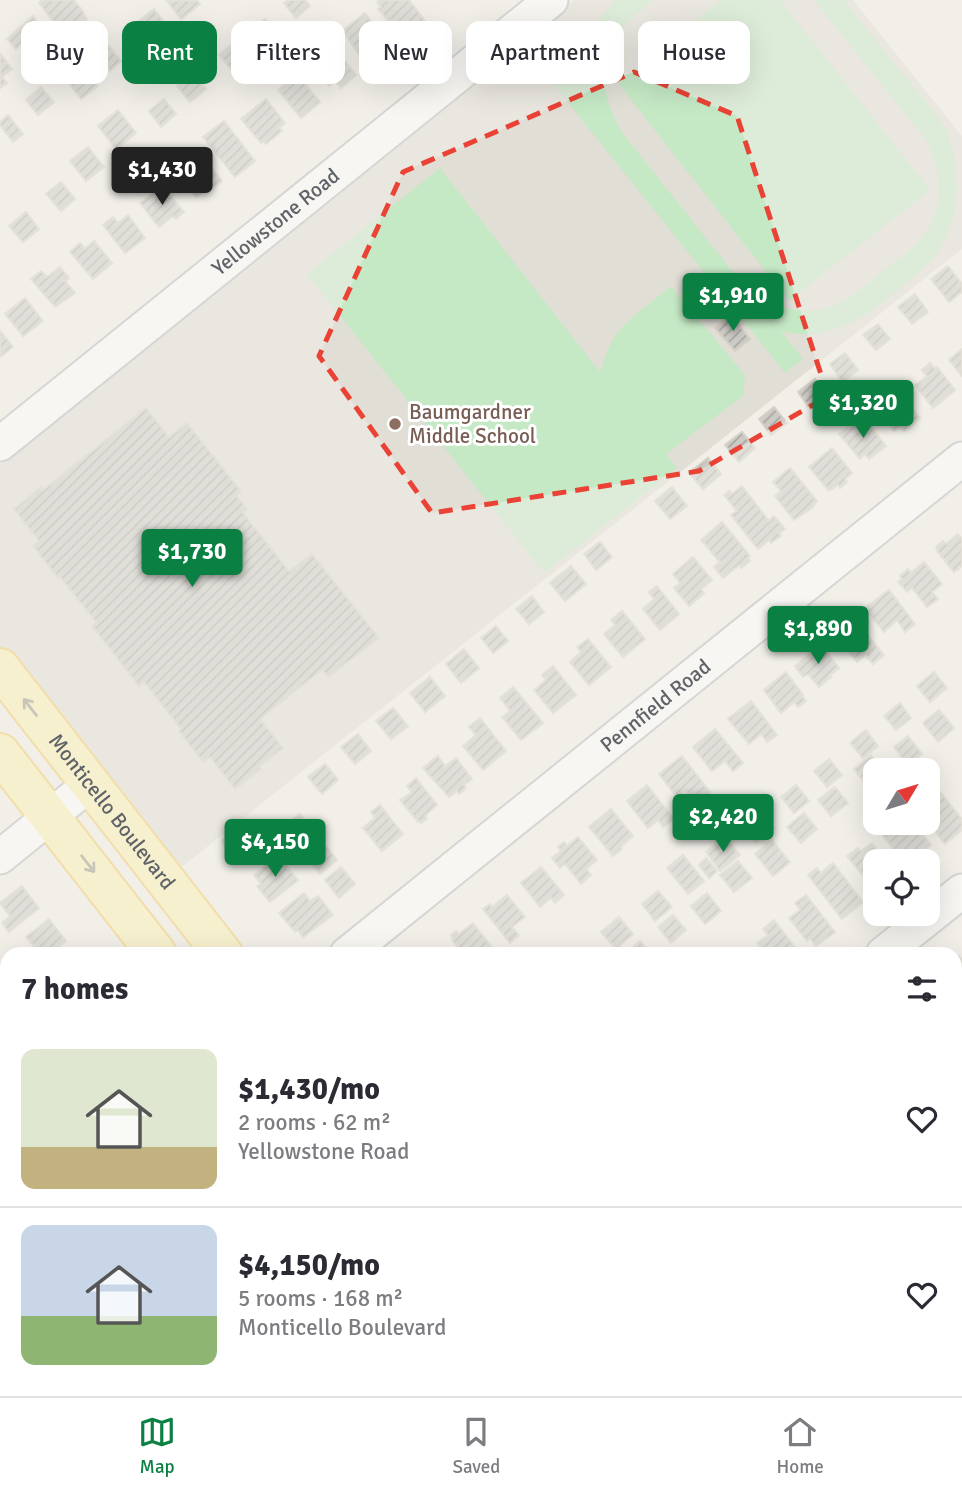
<!DOCTYPE html>
<meta charset="utf-8">
<style>
body{margin:0;font-family:Signika,sans-serif;background:#f7f7f7;color:#2b2b33;height:100vh;display:flex;flex-direction:column;font-size:26px;white-space:nowrap}
*{box-sizing:border-box;margin:0}
p{font-size:23px;color:#7c7c81}
.icon{flex:none;width:38px;height:38px;fill:none;stroke:currentColor;stroke-width:2;stroke-linecap:round;stroke-linejoin:round}
.map{position:relative;flex:1;overflow:hidden}
.side{position:absolute;left:0px;top:947px;width:962px;height:450px;display:flex;flex-direction:column;background:#fff;border-radius:21px 21px 0 0;box-shadow:0 7px 28px #0002}
.side>*{flex:none}
.banner{position:absolute;left:21px;top:21px;width:920px;height:63px;display:flex;gap:14px}
.needle{width:46px;rotate:52deg}
.buttons{position:absolute;left:863px;top:758px;display:grid;gap:14px}
.buttons a{display:grid;place-items:center;width:77px;height:77px;border-radius:14px;background:#fff;box-shadow:0 7px 28px #0002;font-size:35px}
.price{position:absolute;translate:-50% -60px;padding:0 16px;border-radius:7px;background:#0b8043;color:#fff;font-size:23px;line-height:46px;filter:drop-shadow(0 2px 4px #0008)}
.price::after{content:'';position:absolute;left:50%;top:42px;width:21px;height:16px;margin-left:-10px;background:inherit;clip-path:polygon(0 0,100% 0,50% 100%)}
.price.on{background:#222;color:#fff}
ul{padding:0;list-style:none}
li{display:flex;align-items:center;gap:21px;height:175px;padding:0 21px}
li+li{border-top:2px solid #e1e1e2}
li span{display:grid;place-items:center;flex:none;width:196px;height:140px;border-radius:14px;color:#555}
li>.icon{margin-inline-start:auto}
span .icon{width:84px;height:84px;fill:#fffc;stroke-width:1}
li b{font-size:30px}
h2{display:flex;justify-content:space-between;align-items:center;height:84px;padding:0 21px;font-size:30px}
.chip{padding:0 24px;border-radius:14px;background:#fff;box-shadow:0 7px 28px #0002;font-size:24px;line-height:63px}
.chip.on{background:#0b8043;color:#fff}
.dock{display:flex;justify-content:space-around;align-items:center;height:98px;border-top:2px solid #e1e1e2;background:#fff;font-size:19px;color:#7c7c81}
.dock a{display:grid;justify-items:center;gap:4px}
.dock .on{color:#0b8043}
.map>svg:first-child{display:block}
</style>
<div class="map">
<svg width="962" height="1396" viewBox="0 0 962 1396">
<defs>
<pattern id="building-hatch" width="6" height="6" patternUnits="userSpaceOnUse" patternTransform="scale(1.75)"><rect width="6" height="6" fill="#cccac5"/><path d="M-1 1l2-2M0 6l6-6M5 7l2-2" fill="none" stroke="#a9a8a4"/></pattern>
</defs>
<rect width="100%" height="100%" fill="#f1efe8"/>
<polygon fill="#e1ded6" points="574,0 853,0 962,136 962,249 175,872 0,648 0,464"/>
<g fill="#c5e8c5">
<path d="M617,0H654C646,7 637,13 629,21C596,55 599,97 624,135L740,281C767,306 803,320 838,304C854,296 868,283 882,272C894,262 908,253 919,241C945,213 943,174 927,141L814,0H844C865,27 886,53 908,80C921,96 936,113 947,131C962,175 962,228 928,264C886,300 841,347 781,331L803,359L785,373L541,69L559,54L580,81C582,49 594,21 617,0Z"/>
<polygon points="721,0 780,0 930,190 789,301 617,82"/>
<path d="M440,168L600,372C604,360 610,341 619,331C634,314 654,300 671,286L745,375L743,396L666,454L677,468L544,573L307,274Z"/>
</g>
<g fill="url(#building-hatch)" stroke="#d6d1c6" stroke-width="2">
<polygon points="42,0 74,0 84,13 83,14 87,19 77,26 74,22 62,32 39,3"/>
<polygon points="197,0 200,4 181,19 167,1"/>
<polygon points="288,0 305,0 310,6 296,18 284,3"/>
<polygon points="380,0 409,0 425,21 405,37 391,20 389,22 378,9 381,7 377,2"/>
<polygon points="154,9 167,26 147,42 134,25"/>
<polygon points="365,13 383,36 375,42 378,46 362,58 342,31"/>
<polygon points="33,16 48,35 46,37 48,40 34,52 31,49 28,51 22,43 16,49 7,39"/>
<polygon points="265,19 277,33 263,45 251,30"/>
<polygon points="234,43 245,58 231,69 219,55"/>
<polygon points="108,45 121,61 110,71 97,54"/>
<polygon points="333,46 356,75 341,88 336,81 329,86 311,64"/>
<polygon points="0,53 12,69 2,77 7,83 0,88"/>
<polygon points="86,69 98,86 81,99 69,83"/>
<polygon points="193,73 206,89 190,102 177,86"/>
<polygon points="297,74 320,102 301,118 278,90"/>
<polygon points="41,87 54,102 38,115 26,100"/>
<polygon points="164,99 176,114 161,127 149,111"/>
<polygon points="266,99 285,123 279,128 282,131 266,144 263,141 261,143 241,119"/>
<polygon points="118,110 136,133 116,149 98,126"/>
<polygon points="8,115 23,134 13,142 0,125 0,122"/>
<polygon points="224,121 255,161 235,177 203,137"/>
<polygon points="88,147 104,167 86,181 70,161"/>
<polygon points="200,153 222,181 213,188 211,186 196,197 176,172"/>
<polygon points="61,182 75,199 61,211 46,194"/>
<polygon points="162,186 184,212 176,219 173,216 159,227 140,203"/>
<polygon points="26,212 39,229 23,242 9,226"/>
<polygon points="128,215 145,238 125,253 103,225 113,217 118,223"/>
<polygon points="94,241 112,263 93,279 70,252 80,243 85,249"/>
<polygon points="948,266 962,284 962,292 949,302 931,279"/>
<polygon points="60,267 69,278 65,281 75,293 55,307 31,279 41,271 47,277"/>
<polygon points="915,294 928,312 912,324 898,307"/>
<polygon points="25,298 43,321 23,336 5,314"/>
<polygon points="731,315 750,339 735,351 715,328"/>
<polygon points="878,324 890,339 876,350 863,335"/>
<polygon points="0,331 13,347 0,357"/>
<polygon points="962,349 962,376 949,360"/>
<polygon points="845,353 858,370 842,382 830,364"/>
<polygon points="930,363 935,369 937,367 955,390 933,408 915,385 927,376 922,370"/>
<polygon points="815,379 827,397 810,409 798,392"/>
<polygon points="889,393 895,399 901,394 920,418 904,431 900,427 894,431 874,406"/>
<polygon points="774,407 787,423 771,435 759,419"/>
<polygon points="146,408 169,437 187,423 241,491 236,495 247,509 243,513 289,571 312,554 379,638 328,677 322,670 260,719 283,748 259,767 261,769 235,789 210,757 203,762 179,731 181,729 144,682 139,686 92,626 96,622 60,577 58,578 33,546 39,541 14,509 41,487 43,490"/>
<polygon points="855,421 861,427 867,422 886,446 869,459 865,454 860,459 839,434"/>
<polygon points="742,432 755,448 739,462 725,445"/>
<polygon points="832,448 852,473 845,479 847,482 840,488 838,485 829,491 809,467"/>
<polygon points="708,458 721,474 703,489 689,473"/>
<polygon points="790,468 817,501 812,508 794,520 775,496 781,491 773,482"/>
<polygon points="742,486 769,521 774,516 785,529 779,533 781,536 771,543 769,540 758,549 731,515 737,511 724,495 729,491 732,494"/>
<polygon points="672,487 687,506 670,519 655,501"/>
<polygon points="722,522 750,556 748,558 750,561 741,568 739,565 723,578 714,567 720,562 701,540"/>
<polygon points="958,534 962,539 962,566 954,572 937,551 938,550 936,547 943,541 946,544"/>
<polygon points="600,542 612,557 596,570 584,554"/>
<polygon points="693,557 712,580 701,589 704,593 689,606 674,588 680,583 673,574"/>
<polygon points="924,562 942,584 932,592 938,599 927,607 912,588 907,592 898,582 902,579 900,576 908,569 911,573"/>
<polygon points="571,566 586,584 565,601 550,583"/>
<polygon points="657,586 679,614 660,630 643,609 654,599 649,592"/>
<polygon points="889,590 915,624 905,632 897,620 884,632 865,608"/>
<polygon points="532,596 544,612 529,624 516,609"/>
<polygon points="622,611 645,639 623,657 604,634 615,625 611,620"/>
<polygon points="854,618 884,655 873,664 865,655 857,662 835,634"/>
<polygon points="496,626 508,641 493,653 481,638"/>
<polygon points="588,639 611,667 589,685 570,662 581,652 577,647"/>
<polygon points="821,645 839,668 829,676 831,677 819,687 808,674 803,677 795,666"/>
<polygon points="464,649 479,668 461,683 446,664"/>
<polygon points="553,666 576,695 553,713 534,690 546,680 542,675"/>
<polygon points="786,672 803,695 802,696 806,701 798,707 794,702 781,713 764,690"/>
<polygon points="934,672 947,688 930,702 917,686"/>
<polygon points="430,677 445,696 425,712 410,693"/>
<polygon points="513,687 543,723 521,740 502,717 510,711 500,698"/>
<polygon points="751,701 777,735 767,742 761,734 749,744 728,719"/>
<polygon points="900,703 911,718 896,730 884,716"/>
<polygon points="393,708 408,726 391,739 376,721"/>
<polygon points="939,710 954,728 938,742 923,723"/>
<polygon points="480,718 506,751 483,770 463,746 476,735 469,727"/>
<polygon points="715,729 743,763 733,771 725,761 712,771 693,747"/>
<polygon points="866,730 878,746 863,758 850,743"/>
<polygon points="358,734 371,751 355,764 341,747"/>
<polygon points="908,736 922,754 908,765 894,747"/>
<polygon points="871,755 883,770 875,770 875,779 867,786 854,769"/>
<polygon points="438,756 445,766 456,758 472,779 464,785 466,788 459,794 457,791 449,797 423,768"/>
<polygon points="682,756 710,792 696,804 685,790 677,797 659,774"/>
<polygon points="829,759 842,775 827,787 814,771"/>
<polygon points="325,764 338,780 322,794 308,777"/>
<polygon points="416,778 437,805 425,816 427,819 421,823 419,821 418,822 400,800 412,792 407,786"/>
<polygon points="647,785 674,819 663,827 658,820 648,828 627,801"/>
<polygon points="796,785 809,801 794,813 781,797"/>
<polygon points="835,787 848,803 831,816 818,800"/>
<polygon points="937,788 962,819 962,830 945,844 928,822 928,795"/>
<polygon points="380,805 403,834 382,851 363,828 375,818 371,812"/>
<polygon points="611,809 633,836 621,847 622,849 613,856 589,827"/>
<polygon points="761,812 774,828 756,842 743,826"/>
<polygon points="804,813 817,829 801,843 787,827"/>
<polygon points="300,814 309,825 292,839 283,827"/>
<polygon points="875,818 875,822 913,822 931,845 911,861 903,861 871,821"/>
<polygon points="249,820 268,844 243,863 237,855 235,857 222,841"/>
<polygon points="578,837 597,860 586,869 591,875 581,884 565,864 560,868 552,858 561,851 558,847 564,842 567,846"/>
<polygon points="725,837 740,855 720,871 706,852"/>
<polygon points="772,840 790,862 773,876 755,854"/>
<polygon points="872,843 887,861 875,861 875,890 847,856 858,848 861,851"/>
<polygon points="324,844 337,860 320,874 307,858"/>
<polygon points="683,855 704,881 688,894 667,868"/>
<polygon points="278,856 298,880 270,902 257,886 261,884 254,875"/>
<polygon points="706,858 717,871 709,878 699,865"/>
<polygon points="738,861 752,878 734,892 720,875"/>
<polygon points="833,863 863,902 842,919 808,875 817,868 821,873"/>
<polygon points="341,867 355,884 339,898 325,880"/>
<polygon points="541,867 564,895 555,903 551,898 540,907 521,883"/>
<polygon points="22,886 39,908 9,932 2,923 10,916 0,903"/>
<polygon points="658,891 672,907 655,921 642,904"/>
<polygon points="304,893 310,901 318,896 333,915 303,937 298,930 295,932 279,913"/>
<polygon points="707,893 721,911 705,924 691,906"/>
<polygon points="507,895 525,917 512,927 519,935 510,943 483,909 490,904 492,907"/>
<polygon points="806,895 835,932 816,946 810,938 807,941 789,918 800,910 795,903"/>
<polygon points="673,915 686,930 671,943 658,927"/>
<polygon points="619,917 633,934 616,949 601,932"/>
<polygon points="49,919 66,941 50,954 43,954 39,949 37,950 26,937"/>
<polygon points="774,920 800,954 765,954 757,943 768,935 763,929"/>
<polygon points="473,923 494,950 489,954 482,954 480,951 477,954 463,954 452,940 453,939 451,935 456,931 459,934"/>
<polygon points="640,941 651,954 625,954"/>
<polygon points="959,956 962,960 962,1001 959,1003 956,998 956,959"/>
<polygon points="6,997 7,1021 4,1023 0,1018 0,1001"/>
<polygon points="7,1050 7,1077 0,1069 0,1056"/>
<polygon points="7,1127 7,1158 0,1150 0,1128 2,1130"/>
<polygon points="956,1146 962,1153 962,1177 956,1182"/>
<polygon points="5,1323 7,1325 7,1367 0,1358 0,1327"/>
<polygon points="962,1327 962,1361 956,1353 956,1328 959,1332"/>
<polygon points="46,1390 72,1390 73,1391 67,1396 52,1396"/>
<polygon points="187,1390 224,1390 229,1396 191,1396"/>
<polygon points="394,1390 414,1390 419,1396 386,1396"/>
<polygon points="675,1390 689,1390 694,1396 700,1391 703,1396 666,1396"/>
<polygon points="888,1390 914,1390 919,1396 886,1396 883,1393"/>
</g>
<g fill="none" stroke-linecap="round" stroke-linejoin="round">
<g stroke="#b5b8bc" stroke-width="37">
<g id="minor">
<path id="s1" d="M0,444L551,0"/>
<polyline points="0,857 90,784"/>
<path id="s2" d="M347,954L962,459"/>
<polyline points="883,954 962,891"/>
<polyline points="0,1248 7,1243"/>
<polyline points="956,1259 962,1254"/>
<polyline points="324,1396 332,1390"/>
<polyline points="784,1396 792,1390"/>
</g>
</g>
<g stroke="#f2c960" stroke-width="42">
<g id="major">
<path id="s3" d="M0,668L223,954"/>
<polyline points="0,753 157,954"/>
<polyline points="500,1390 505,1396"/>
<polyline points="566,1390 572,1396"/>
</g>
</g>
<use href="#minor" stroke="#fff" stroke-width="33"/>
<use href="#major" stroke="#fff2af" stroke-width="38"/>
</g>
<defs><path id="oneway-shaft" d="M-6 0H5M1.5-3L5.5 0L1.5 3" fill="none" stroke-width="1.6" stroke-linecap="round" stroke-linejoin="round" transform="scale(1.75)"/></defs>
<g stroke="#979581">
<use href="#oneway-shaft" transform="translate(30 707) rotate(-128)"/>
<use href="#oneway-shaft" transform="translate(88 864) rotate(52)"/>
</g>
<path d="M0 0H962V1396H0ZM634,72L737,116L828,396L699,471L432,513L319,356L403,172Z" fill="#f1efe8" fill-opacity=".55" fill-rule="evenodd"/>
<path fill="none" stroke="#ea4335" stroke-width="5" stroke-dasharray="14 9" stroke-linejoin="round" d="M634,72L737,116L828,396L699,471L432,513L319,356L403,172Z"/>
<circle fill="#8d6e63" stroke="#fff" stroke-width="2.5" cx="395" cy="424" r="7"/>
<g text-anchor="middle" dominant-baseline="central" stroke-width="6" stroke-linejoin="round" paint-order="stroke">
<g font-size="21" fill="#5f6368" stroke="#fff">
<text stroke="none"><textPath href="#s1" startOffset="354">Yellowstone Road</textPath></text>
<text stroke="none"><textPath href="#s2" startOffset="396">Pennfield Road</textPath></text>
<text stroke="none"><textPath href="#s3" startOffset="182">Monticello Boulevard</textPath></text>
</g>
<g font-size="21" fill="#785e54" stroke="#fff" text-anchor="start">
<text x="409" y="412">Baumgardner<tspan x="409" dy="24">Middle School</tspan></text>
</g>
</g>
</svg>
<div class="buttons">
<a><svg class="needle" viewBox="-14 -14 28 28"><path d="M0-13l5 13h-10z" fill="#e53935"/><path d="M0 13l5-13h-10z" fill="#7c7c81"/></svg></a>
<a><svg class="icon" aria-label="locate" viewBox="0 0 24 24"><circle cx="12" cy="12" r="6"/><path d="M12 2v4M12 18v4M2 12h4M18 12h4"/></svg></a>
</div>
<b class="price on" style="left:162px;top:207px">$1,430</b>
<b class="price" style="left:733px;top:333px">$1,910</b>
<b class="price" style="left:863px;top:440px">$1,320</b>
<b class="price" style="left:192px;top:589px">$1,730</b>
<b class="price" style="left:818px;top:666px">$1,890</b>
<b class="price" style="left:723px;top:854px">$2,420</b>
<b class="price" style="left:275px;top:879px">$4,150</b>
<div class="banner">
<a class="chip">Buy</a>
<a class="chip on">Rent</a>
<a class="chip">Filters</a>
<a class="chip">New</a>
<a class="chip">Apartment</a>
<a class="chip">House</a>
</div>
<section class="side">
<h2>7 homes<svg class="icon" aria-label="filters" viewBox="0 0 24 24"><path d="M4 7h16M4 17h16"/><circle cx="9" cy="7" r="2"/><circle cx="15" cy="17" r="2"/></svg></h2>
<ul>
<li><span style="background:linear-gradient(#dfe7d0 70%,#c2b280 0)"><svg class="icon" aria-label="home" viewBox="0 0 24 24"><path d="M3 11l9-7 9 7M6 9v11h12V9"/></svg></span><div><b>$1,430/mo</b><p>2 rooms · 62 m²</p><p>Yellowstone Road</p></div><svg class="icon" aria-label="heart" viewBox="0 0 24 24"><path d="M12 20l-8-8c-3-5 5-10 8-4 3-6 11-1 8 4z"/></svg></li>
<li><span style="background:linear-gradient(#c9d6e8 65%,#8fb573 0)"><svg class="icon" aria-label="home" viewBox="0 0 24 24"><path d="M3 11l9-7 9 7M6 9v11h12V9"/></svg></span><div><b>$4,150/mo</b><p>5 rooms · 168 m²</p><p>Monticello Boulevard</p></div><svg class="icon" aria-label="heart" viewBox="0 0 24 24"><path d="M12 20l-8-8c-3-5 5-10 8-4 3-6 11-1 8 4z"/></svg></li>
</ul>
</section>
</div>
<nav class="dock">
<a class="on"><svg class="icon" aria-label="map" viewBox="0 0 24 24"><path d="M3 6l6-2 6 2 6-2v14l-6 2-6-2-6 2zM9 4v14M15 6v14"/></svg>Map</a>
<a><svg class="icon" aria-label="saved" viewBox="0 0 24 24"><path d="M7 4h10v16l-5-4-5 4z"/></svg>Saved</a>
<a><svg class="icon" aria-label="home" viewBox="0 0 24 24"><path d="M3 11l9-7 9 7M6 9v11h12V9"/></svg>Home</a>
</nav>
